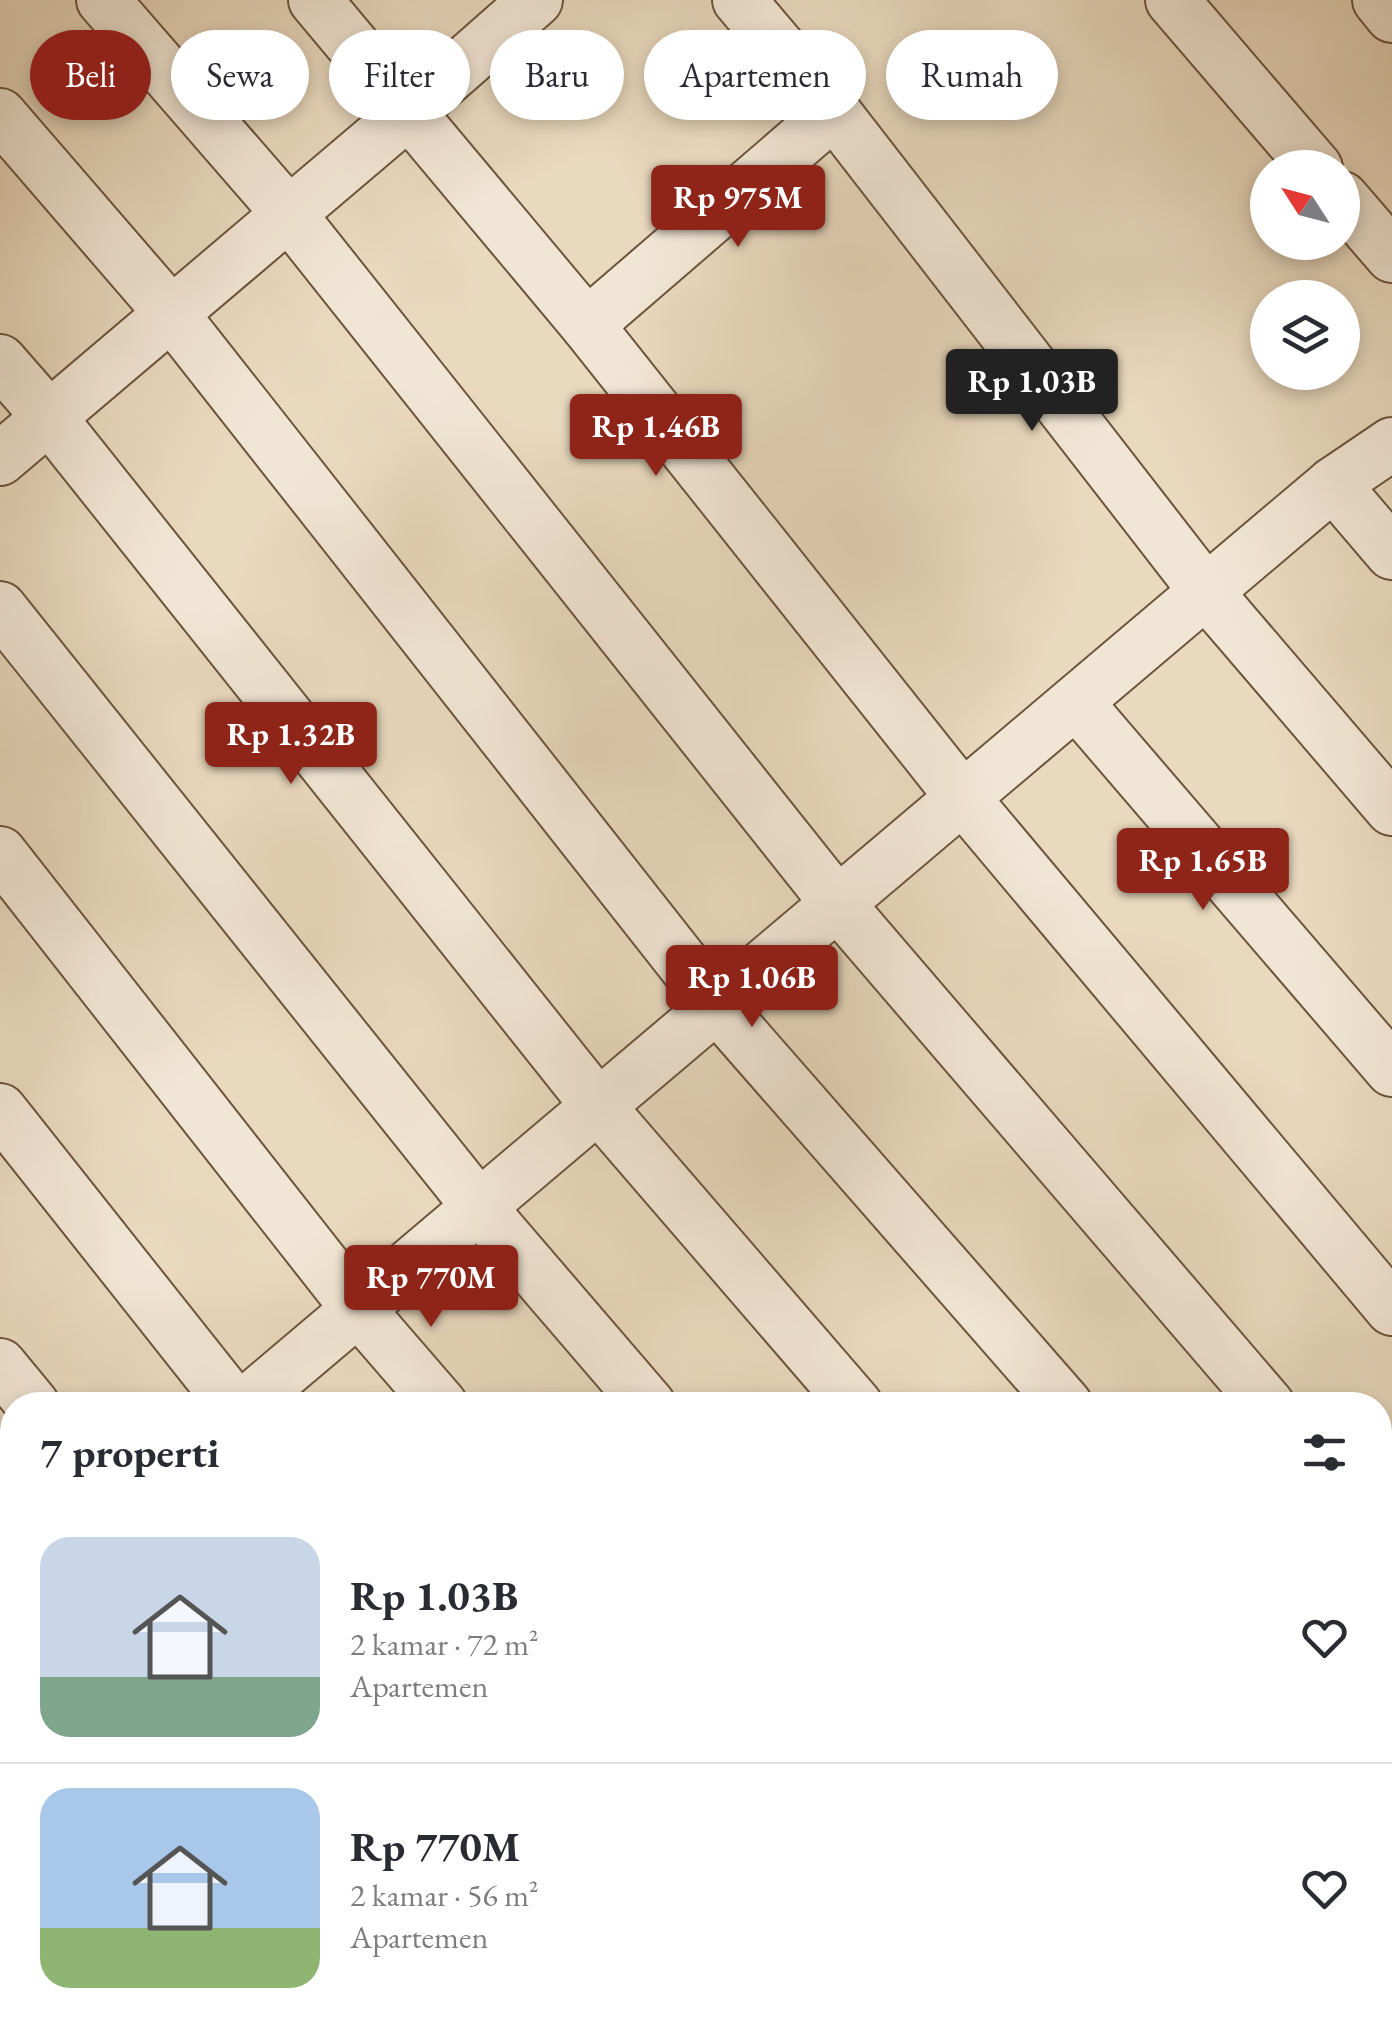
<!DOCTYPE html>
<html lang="id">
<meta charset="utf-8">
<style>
body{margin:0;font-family:"EB Garamond",serif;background:#f2f2f3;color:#2b2b33;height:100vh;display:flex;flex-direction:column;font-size:38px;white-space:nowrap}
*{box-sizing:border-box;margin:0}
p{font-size:32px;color:#7c7c81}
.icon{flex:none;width:55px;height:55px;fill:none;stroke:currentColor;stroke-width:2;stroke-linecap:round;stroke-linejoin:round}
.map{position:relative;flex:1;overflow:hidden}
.side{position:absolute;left:0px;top:1392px;width:1392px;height:642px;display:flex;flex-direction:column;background:#fff;border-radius:40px 40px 0 0;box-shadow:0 5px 15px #0003}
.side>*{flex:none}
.top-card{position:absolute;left:30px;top:30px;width:1332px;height:90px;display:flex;gap:20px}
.needle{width:65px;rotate:306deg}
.controls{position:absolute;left:1250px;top:150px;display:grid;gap:20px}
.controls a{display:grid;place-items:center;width:110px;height:110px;border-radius:50%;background:#fff;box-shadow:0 5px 15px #0003;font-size:50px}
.price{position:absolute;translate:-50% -85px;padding:0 22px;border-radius:10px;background:#8f2418;color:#fff;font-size:32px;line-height:65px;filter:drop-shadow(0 2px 5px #0008)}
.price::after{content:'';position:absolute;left:50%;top:60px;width:30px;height:22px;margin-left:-15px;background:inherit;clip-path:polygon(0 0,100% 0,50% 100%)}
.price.on{background:#222;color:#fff}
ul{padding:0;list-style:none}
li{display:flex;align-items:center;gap:30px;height:250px;padding:0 40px}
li+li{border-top:2px solid #e1e1e2}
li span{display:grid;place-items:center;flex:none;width:280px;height:200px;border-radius:30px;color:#555}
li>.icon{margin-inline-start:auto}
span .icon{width:120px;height:120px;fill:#fffc;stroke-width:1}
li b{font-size:42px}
h2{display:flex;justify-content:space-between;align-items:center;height:120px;padding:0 40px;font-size:42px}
.pill{padding:0 35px;border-radius:45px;background:#fff;box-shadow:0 5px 15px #0003;font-size:35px;line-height:90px}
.pill.on{background:#8f2418;color:#fff}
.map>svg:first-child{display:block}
</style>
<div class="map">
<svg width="1392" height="2033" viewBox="0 0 1392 2033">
<rect width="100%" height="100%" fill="#e9d9be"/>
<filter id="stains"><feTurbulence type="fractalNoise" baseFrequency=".002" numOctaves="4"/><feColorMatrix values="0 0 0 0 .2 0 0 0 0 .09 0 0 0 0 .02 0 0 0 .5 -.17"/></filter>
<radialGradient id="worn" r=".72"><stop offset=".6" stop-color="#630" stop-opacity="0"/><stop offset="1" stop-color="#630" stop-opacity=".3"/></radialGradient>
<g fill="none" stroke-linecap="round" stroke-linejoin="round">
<g stroke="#6c543c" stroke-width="56">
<g id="minor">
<polyline points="103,0 289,214 837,903 1268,1405"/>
<polyline points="315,0 587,325 963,798 1392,1309"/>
<polyline points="739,0 834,112 1207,593 1392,809"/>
<polyline points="1172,0 1316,168"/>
<polyline points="1379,0 1392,16"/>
<polyline points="0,115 171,313 716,1005 1066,1405"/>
<polyline points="1342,198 1392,256"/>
<polyline points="587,325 834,112"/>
<polyline points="0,361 49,417 598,1106 856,1405"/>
<polyline points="0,459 410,111 536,0"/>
<polyline points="1333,484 1392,553"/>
<polyline points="0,608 479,1207 649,1405"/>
<polyline points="1076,702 1392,1070"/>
<polyline points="0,853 358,1309 441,1405"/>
<polyline points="0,1110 234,1405"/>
<polyline points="0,1365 33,1405"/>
<polyline points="245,1405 1333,484 1392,444"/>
<polyline points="1380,1536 1392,1550"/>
<polyline points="0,1604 12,1619"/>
<polyline points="1380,1632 1392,1622"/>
<polyline points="1380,1767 1392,1781"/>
<polyline points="0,1842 12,1856"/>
<polyline points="1380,2017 1392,2031"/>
<polyline points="155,2022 164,2033"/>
<polyline points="356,2022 364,2033"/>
<polyline points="564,2022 574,2033"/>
<polyline points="768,2022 777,2033"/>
<polyline points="972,2022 981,2033"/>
<polyline points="1182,2022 1191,2033"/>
<polyline points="912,2033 924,2022"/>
</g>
</g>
<use href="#minor" stroke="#f1e6d5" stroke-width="52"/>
</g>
<rect width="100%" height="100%" filter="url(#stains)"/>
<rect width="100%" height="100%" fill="url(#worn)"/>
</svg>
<div class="controls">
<a><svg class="needle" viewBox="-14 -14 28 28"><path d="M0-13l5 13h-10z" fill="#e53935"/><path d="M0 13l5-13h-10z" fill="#7c7c81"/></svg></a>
<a><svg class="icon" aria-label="layers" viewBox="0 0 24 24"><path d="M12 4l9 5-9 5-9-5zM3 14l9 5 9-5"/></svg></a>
</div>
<b class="price" style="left:738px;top:250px">Rp 975M</b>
<b class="price on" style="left:1032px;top:434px">Rp 1.03B</b>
<b class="price" style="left:656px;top:479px">Rp 1.46B</b>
<b class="price" style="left:291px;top:787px">Rp 1.32B</b>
<b class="price" style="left:1203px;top:913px">Rp 1.65B</b>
<b class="price" style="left:752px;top:1030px">Rp 1.06B</b>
<b class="price" style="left:431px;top:1330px">Rp 770M</b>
<div class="top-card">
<a class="pill on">Beli</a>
<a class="pill">Sewa</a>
<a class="pill">Filter</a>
<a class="pill">Baru</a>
<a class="pill">Apartemen</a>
<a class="pill">Rumah</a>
</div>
<section class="side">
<h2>7 properti<svg class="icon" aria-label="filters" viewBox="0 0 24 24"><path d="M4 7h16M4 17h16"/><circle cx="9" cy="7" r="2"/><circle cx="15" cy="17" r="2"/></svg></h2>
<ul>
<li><span style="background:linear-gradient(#c9d6e8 70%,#7fa58c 0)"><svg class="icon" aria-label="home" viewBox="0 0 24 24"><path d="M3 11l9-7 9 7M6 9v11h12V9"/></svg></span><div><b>Rp 1.03B</b><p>2 kamar · 72 m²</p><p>Apartemen</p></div><svg class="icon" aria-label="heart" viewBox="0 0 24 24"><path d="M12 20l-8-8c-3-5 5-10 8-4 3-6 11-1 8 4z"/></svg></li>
<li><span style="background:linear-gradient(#a9c7e8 70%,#8fb573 0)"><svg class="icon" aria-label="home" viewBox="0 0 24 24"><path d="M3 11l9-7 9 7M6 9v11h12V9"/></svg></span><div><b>Rp 770M</b><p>2 kamar · 56 m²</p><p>Apartemen</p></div><svg class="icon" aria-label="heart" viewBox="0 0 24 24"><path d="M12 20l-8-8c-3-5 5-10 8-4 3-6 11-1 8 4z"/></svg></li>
</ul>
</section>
</div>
